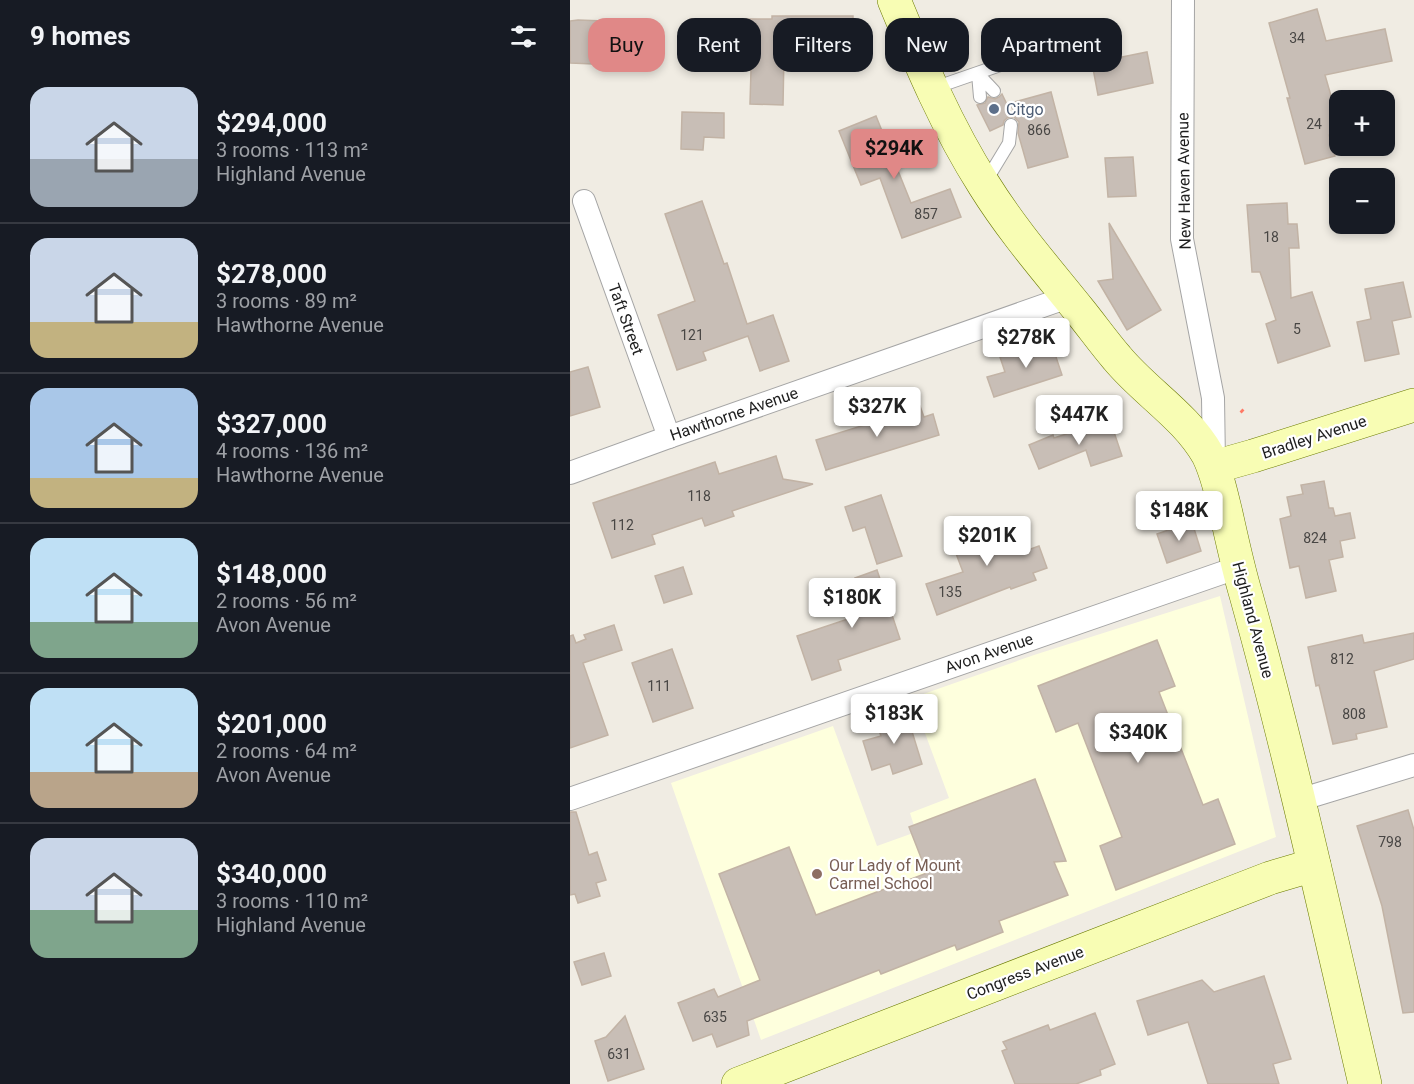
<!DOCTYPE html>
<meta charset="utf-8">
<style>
body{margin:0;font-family:Roboto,sans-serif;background:#20242c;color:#f1f3f6;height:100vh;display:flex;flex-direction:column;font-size:22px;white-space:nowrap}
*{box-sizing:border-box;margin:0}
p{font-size:20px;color:#9ea1a6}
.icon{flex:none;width:33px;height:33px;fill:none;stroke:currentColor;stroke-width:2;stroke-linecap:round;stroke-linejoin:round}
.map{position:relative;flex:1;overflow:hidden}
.details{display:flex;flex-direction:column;background:#171b24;width:570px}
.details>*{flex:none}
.hud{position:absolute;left:18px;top:18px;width:570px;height:54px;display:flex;gap:12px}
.buttons{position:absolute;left:759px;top:90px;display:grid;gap:12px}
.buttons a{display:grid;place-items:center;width:66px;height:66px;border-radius:12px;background:#171b24;box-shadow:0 3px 9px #0003;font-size:30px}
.price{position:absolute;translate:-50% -51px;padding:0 14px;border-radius:6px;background:#fff;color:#222;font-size:20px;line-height:39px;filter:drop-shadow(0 2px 3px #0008)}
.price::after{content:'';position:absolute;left:50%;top:36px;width:18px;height:14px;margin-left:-9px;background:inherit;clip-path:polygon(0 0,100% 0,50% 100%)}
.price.current{background:#e08887;color:#111}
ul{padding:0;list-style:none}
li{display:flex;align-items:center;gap:18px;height:150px;padding:0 30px}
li+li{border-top:2px solid #363941}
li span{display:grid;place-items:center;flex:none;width:168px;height:120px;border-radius:18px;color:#555}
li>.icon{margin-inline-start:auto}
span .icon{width:72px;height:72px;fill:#fffc;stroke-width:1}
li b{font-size:26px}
h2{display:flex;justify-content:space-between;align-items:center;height:72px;padding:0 30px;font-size:26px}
.chip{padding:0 21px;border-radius:18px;background:#171b24;box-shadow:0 3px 9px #0003;font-size:21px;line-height:54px}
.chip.current{background:#e08887;color:#111}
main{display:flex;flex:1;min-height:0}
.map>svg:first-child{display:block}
</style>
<main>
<section class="details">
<h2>9 homes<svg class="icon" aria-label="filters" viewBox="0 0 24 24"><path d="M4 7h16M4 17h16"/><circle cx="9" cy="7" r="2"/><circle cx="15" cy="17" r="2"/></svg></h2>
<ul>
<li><span style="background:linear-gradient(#c9d6e8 60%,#9aa5b1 0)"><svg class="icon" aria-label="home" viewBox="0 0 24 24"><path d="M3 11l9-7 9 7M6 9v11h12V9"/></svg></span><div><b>$294,000</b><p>3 rooms · 113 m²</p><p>Highland Avenue</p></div></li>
<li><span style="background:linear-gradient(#c9d6e8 70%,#c2b280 0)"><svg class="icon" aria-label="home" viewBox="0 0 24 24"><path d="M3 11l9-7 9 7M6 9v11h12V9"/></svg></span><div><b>$278,000</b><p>3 rooms · 89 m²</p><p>Hawthorne Avenue</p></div></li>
<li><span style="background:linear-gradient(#a9c7e8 75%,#c2b280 0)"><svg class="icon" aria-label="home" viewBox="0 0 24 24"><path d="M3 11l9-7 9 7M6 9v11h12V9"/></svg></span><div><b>$327,000</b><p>4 rooms · 136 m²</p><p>Hawthorne Avenue</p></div></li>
<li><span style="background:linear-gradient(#bfe0f5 70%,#7fa58c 0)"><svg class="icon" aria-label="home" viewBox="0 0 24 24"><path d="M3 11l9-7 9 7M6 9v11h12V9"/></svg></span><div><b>$148,000</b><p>2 rooms · 56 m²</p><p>Avon Avenue</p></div></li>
<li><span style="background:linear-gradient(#bfe0f5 70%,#b9a48a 0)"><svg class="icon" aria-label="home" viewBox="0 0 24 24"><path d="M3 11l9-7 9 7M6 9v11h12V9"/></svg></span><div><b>$201,000</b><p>2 rooms · 64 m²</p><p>Avon Avenue</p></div></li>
<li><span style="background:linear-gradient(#c9d6e8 60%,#7fa58c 0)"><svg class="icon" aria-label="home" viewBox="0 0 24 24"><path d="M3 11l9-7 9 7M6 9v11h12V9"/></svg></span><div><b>$340,000</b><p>3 rooms · 110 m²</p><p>Highland Avenue</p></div></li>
</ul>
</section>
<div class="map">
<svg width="844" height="1084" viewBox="0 0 844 1084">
<rect width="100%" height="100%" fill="#f0ece3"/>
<polygon fill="#feffdd" points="650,596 706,837 191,1040 101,783 263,726 307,846 346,832 340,813 379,798 342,698 464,655"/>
<g fill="#c8beb6" stroke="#c2b3a5" stroke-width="1.5">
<polygon points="747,9 756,41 815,29 822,61 755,75 770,127 770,132 759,135 765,156 735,164 717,98 720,98 699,23"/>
<polygon points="202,16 283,16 283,55 214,55 213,105 180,104 181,70 127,71 127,62 121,62 120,19 202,19"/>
<polygon points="8,20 34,21 33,53 23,53 23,64 0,63 0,21"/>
<polygon points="577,52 583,83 528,95 522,63"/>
<polygon points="481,92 498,157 458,168 448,133 449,122 445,118 441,103"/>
<polygon points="432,94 443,117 437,118 434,121 433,125 420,131 407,105 415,103 418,97 425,99 429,97"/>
<polygon points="112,112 154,113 154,138 134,137 133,150 111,149"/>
<polygon points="306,116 341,203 380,189 391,217 332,238 310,178 291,185 269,131"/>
<polygon points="563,157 566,196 538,197 535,158"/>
<polygon points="132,201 154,264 157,263 177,324 203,315 219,361 190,371 178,336 133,352 136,360 107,370 88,315 125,301 95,214"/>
<polygon points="717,203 718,224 727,224 729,248 719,248 721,298 742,292 760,346 708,363 696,324 706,320 690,272 682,272 677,205"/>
<polygon points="539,223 591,310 557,330 528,281 543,279"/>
<polygon points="833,282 841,317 822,321 829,354 795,361 787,322 801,319 795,289"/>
<polygon points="481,342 492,375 424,397 417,377 435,372 430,357"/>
<polygon points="18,367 30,407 0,416 0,372"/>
<polygon points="350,406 354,417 363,414 369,435 256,470 246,440 311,420 311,418"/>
<polygon points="540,420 552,456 521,466 516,450 469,469 459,445 483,435 484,438"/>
<polygon points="206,456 213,479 243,484 162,511 164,516 135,526 132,518 82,535 85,544 42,558 23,503 145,462 149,474"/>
<polygon points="754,481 759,508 763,508 765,516 780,513 785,538 770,541 773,557 759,560 766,591 736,598 729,566 720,568 710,519 721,516 717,497 733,494 731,485"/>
<polygon points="311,495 332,556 307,564 295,527 283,531 275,507"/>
<polygon points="448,520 458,550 469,546 477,568 463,573 466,580 441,589 440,587 367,615 356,584 393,572 382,543"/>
<polygon points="622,522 631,551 597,563 587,534"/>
<polygon points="113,567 122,594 94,603 85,576"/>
<polygon points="307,570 330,639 268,660 271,670 242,680 227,636 287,616 278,588 288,585 285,578"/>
<polygon points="44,625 52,650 13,663 38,735 0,748 0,636 3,635 6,643 16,639 14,635"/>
<polygon points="844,633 844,659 804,671 817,727 786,734 787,739 763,744 749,685 746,686 738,647 792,635 794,643"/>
<polygon points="587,640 605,686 589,692 633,805 648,799 665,844 546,890 530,846 552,837 508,723 486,732 468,686"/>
<polygon points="102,649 123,708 83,722 62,663"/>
<polygon points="336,712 352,764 323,774 320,764 302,770 293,741 311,736 306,722"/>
<polygon points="465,779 496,861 484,862 498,895 429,921 433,932 387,950 385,945 311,974 309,970 177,1021 179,1035 147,1047 142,1034 123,1041 108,1003 144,989 148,997 190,980 149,874 219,847 246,915 357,873 339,827"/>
<polygon points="838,810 844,830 844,1012 833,1013 812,906 787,826"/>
<polygon points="0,812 6,812 19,855 27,852 36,880 26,883 30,896 8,903 5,894 0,895"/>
<polygon points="34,953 41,976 12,985 4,962"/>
<polygon points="694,976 721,1059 703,1064 709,1084 638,1084 618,1022 578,1035 567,1001 632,980 644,992"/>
<polygon points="525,1013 545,1064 530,1070 531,1075 506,1084 445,1084 432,1051 437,1049 433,1042 478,1025 480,1030"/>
<polygon points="55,1016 74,1069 38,1081 25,1041 36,1037"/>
</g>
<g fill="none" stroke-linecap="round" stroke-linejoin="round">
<g stroke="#a5a5a5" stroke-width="14">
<g id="lane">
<polyline points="364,88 465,53"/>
<polyline points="410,97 408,74 424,91"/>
<polyline points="416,181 439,143 441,125"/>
</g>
</g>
<g stroke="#a5a5a5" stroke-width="24">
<g id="street">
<polyline points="613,0 612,239 643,398 644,463"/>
<polyline points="14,201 99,437"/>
<polyline points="0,473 99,437 498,297"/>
<polyline points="0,799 669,567"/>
<polyline points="729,800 844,765"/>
</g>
</g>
<g stroke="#6a7a00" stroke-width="34">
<g id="secondary">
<path d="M324,0C350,63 377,127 414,185C442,230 476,269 509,310C522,326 534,343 547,358C575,392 616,416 638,455C647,473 651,493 656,513C662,540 668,568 676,595C721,757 757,921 795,1084"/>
<polyline points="644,467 683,456 844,405"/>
<polyline points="168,1084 700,878 744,865"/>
</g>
</g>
<polyline stroke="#ff7965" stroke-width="4" stroke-dasharray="3 3" stroke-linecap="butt" points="671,410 673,412"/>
<use href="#lane" stroke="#fff" stroke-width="12"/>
<use href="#street" stroke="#fff" stroke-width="22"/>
<use href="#secondary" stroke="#f8fdb4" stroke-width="33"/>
</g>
<circle fill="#5c6f8a" stroke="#fff" stroke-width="2" cx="424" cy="109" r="6"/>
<circle fill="#8d6e63" stroke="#fff" stroke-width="2" cx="247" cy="874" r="6"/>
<g text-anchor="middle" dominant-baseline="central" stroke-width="4.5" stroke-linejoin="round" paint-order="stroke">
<g font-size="14" fill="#484644">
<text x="727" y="38">34</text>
<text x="744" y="124">24</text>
<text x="469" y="130">866</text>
<text x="356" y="214">857</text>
<text x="701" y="237">18</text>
<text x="727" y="329">5</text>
<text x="122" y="335">121</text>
<text x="129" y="496">118</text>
<text x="52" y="525">112</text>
<text x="745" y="538">824</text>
<text x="380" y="592">135</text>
<text x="772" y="659">812</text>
<text x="89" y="686">111</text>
<text x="784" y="714">808</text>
<text x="820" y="842">798</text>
<text x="145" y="1017">635</text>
<text x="49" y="1054">631</text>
</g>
<g font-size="16" fill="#4e5e75" stroke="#fff" text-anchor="start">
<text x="436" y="109">Citgo</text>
</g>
<g font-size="16" fill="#1e1e1e" stroke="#fff">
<text transform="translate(614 181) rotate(-91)">New Haven Avenue</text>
<text transform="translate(56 319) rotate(70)">Taft Street</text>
<text transform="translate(164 414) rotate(-19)">Hawthorne Avenue</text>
<text transform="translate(744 437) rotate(-18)">Bradley Avenue</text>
<text transform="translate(683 620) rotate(75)">Highland Avenue</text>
<text transform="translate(419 653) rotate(-19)">Avon Avenue</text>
<text transform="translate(455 973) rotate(-21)">Congress Avenue</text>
</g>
<g font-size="16" fill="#785e54" stroke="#fff" text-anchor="start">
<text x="259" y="865">Our Lady of Mount<tspan x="259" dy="18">Carmel School</tspan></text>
</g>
</g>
</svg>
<div class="buttons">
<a>+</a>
<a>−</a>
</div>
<b class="price current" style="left:324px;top:180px">$294K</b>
<b class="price" style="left:456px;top:369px">$278K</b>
<b class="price" style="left:307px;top:438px">$327K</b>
<b class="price" style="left:509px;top:446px">$447K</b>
<b class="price" style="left:609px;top:542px">$148K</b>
<b class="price" style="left:417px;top:567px">$201K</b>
<b class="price" style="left:282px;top:629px">$180K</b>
<b class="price" style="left:324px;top:745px">$183K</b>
<b class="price" style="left:568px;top:764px">$340K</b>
<div class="hud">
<a class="chip current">Buy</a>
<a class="chip">Rent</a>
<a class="chip">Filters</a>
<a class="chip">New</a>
<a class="chip">Apartment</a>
</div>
</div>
</main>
